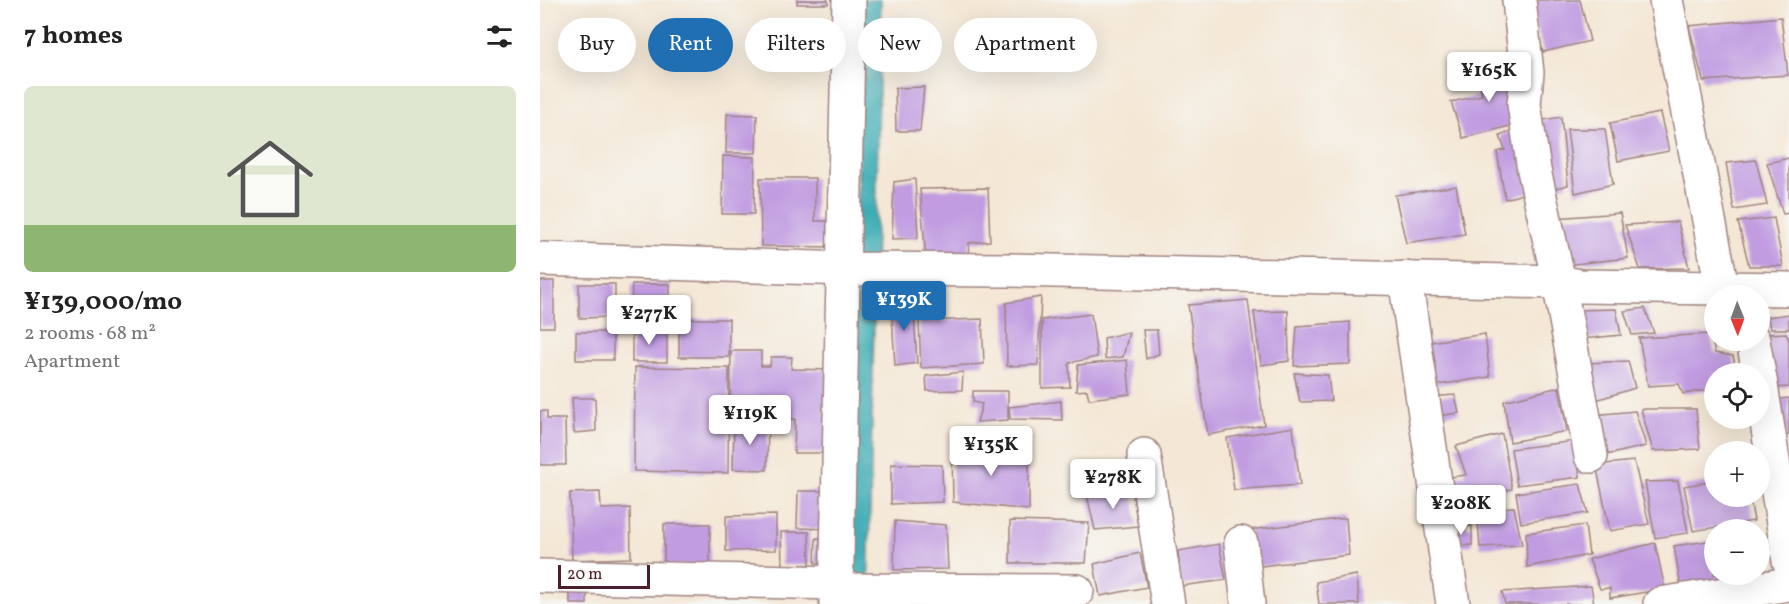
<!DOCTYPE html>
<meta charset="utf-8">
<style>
body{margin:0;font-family:Vollkorn,serif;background:#f2f2f2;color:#222;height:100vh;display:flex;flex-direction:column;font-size:22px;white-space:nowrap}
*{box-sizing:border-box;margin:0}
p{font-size:20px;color:#767676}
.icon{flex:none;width:33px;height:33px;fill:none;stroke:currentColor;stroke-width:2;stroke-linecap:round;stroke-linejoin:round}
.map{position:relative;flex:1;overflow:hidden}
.sheet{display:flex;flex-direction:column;background:#fff;width:540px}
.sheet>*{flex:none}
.banner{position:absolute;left:18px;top:18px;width:570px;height:54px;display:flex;gap:12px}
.needle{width:39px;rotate:179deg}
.fabs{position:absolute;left:1164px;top:285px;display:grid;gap:12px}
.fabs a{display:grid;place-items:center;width:66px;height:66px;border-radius:50%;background:#fff;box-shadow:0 6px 24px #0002;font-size:30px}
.scale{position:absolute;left:18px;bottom:15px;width:92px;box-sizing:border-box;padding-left:6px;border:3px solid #4a1f2b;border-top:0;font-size:16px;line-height:21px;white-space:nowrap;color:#4a1f2b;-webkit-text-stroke:4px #f6f6f2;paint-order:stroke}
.price{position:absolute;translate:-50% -51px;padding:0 14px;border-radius:6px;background:#fff;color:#222;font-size:20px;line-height:39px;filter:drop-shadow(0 2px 3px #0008)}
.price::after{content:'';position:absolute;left:50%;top:36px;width:18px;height:14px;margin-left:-9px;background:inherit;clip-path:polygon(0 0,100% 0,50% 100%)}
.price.current{background:#1f6fb2;color:#fff}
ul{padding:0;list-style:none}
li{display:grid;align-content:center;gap:12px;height:318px;padding:0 24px}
li span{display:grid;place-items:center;height:186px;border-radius:9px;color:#555}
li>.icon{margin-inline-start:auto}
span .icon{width:108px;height:108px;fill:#fffc;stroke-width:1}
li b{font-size:26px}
h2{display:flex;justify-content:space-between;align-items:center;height:72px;padding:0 24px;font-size:26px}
.chip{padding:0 21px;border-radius:27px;background:#fff;box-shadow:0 6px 24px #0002;font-size:21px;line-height:54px}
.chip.current{background:#1f6fb2;color:#fff}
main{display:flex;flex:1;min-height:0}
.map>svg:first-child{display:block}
</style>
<main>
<section class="sheet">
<h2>7 homes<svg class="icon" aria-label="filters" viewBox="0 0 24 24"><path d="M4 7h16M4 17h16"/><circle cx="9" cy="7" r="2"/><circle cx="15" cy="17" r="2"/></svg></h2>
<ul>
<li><span style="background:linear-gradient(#dfe7d0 75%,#8fb573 0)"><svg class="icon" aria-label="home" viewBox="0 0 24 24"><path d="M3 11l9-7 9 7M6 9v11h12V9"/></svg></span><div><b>¥139,000/mo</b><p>2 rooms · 68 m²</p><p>Apartment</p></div></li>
</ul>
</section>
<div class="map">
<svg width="1249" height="604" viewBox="0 0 1249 604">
<rect width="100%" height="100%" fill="#f6f6f2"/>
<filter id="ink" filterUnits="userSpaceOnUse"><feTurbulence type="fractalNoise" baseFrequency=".0167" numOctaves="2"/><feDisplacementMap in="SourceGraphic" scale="12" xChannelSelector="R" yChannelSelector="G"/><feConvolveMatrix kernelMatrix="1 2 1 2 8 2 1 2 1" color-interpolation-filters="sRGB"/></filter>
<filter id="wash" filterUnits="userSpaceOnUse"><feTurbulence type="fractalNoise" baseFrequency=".008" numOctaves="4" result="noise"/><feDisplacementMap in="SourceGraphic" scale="24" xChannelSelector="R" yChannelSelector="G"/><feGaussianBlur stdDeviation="1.35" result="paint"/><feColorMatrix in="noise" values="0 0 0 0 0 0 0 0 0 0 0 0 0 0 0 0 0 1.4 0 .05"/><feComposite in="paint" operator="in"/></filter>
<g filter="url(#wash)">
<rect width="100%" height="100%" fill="#f4e7d5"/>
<polygon fill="#3aabb3" stroke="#42656f" stroke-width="1.5" points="322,0 341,0 328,604 308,604"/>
<g id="blocks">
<g fill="#c19ce1">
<rect x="257" y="0" width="31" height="4"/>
<polygon points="990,0 1040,0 1050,41 1003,52"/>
<polygon points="1241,17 1248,75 1163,81 1149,26"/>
<polygon points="967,60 982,123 923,138 911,102 942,95 937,69"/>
<polygon points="384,87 380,131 356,131 355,88"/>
<polygon points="1120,113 1129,151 1078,161 1070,123"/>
<polygon points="187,114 217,115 216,153 186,153"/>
<polygon points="1021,117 1028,185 1008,190 997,121"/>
<polygon points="975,129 990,192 965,199 957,152 965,150 960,136"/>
<polygon points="1027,129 1065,129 1073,184 1035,193"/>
<polygon points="183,156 215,157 214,214 182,214"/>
<polygon points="1249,158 1249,213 1243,214 1227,163"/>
<polygon points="1216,160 1227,205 1194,210 1186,163"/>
<polygon points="220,178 275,178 275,221 297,221 297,247 221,246"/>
<polygon points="375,179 378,238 352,239 354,182"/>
<polygon points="916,186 925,234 866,243 855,195"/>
<polygon points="448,188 450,241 429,243 428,259 386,260 380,189"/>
<polygon points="1080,213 1088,258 1025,265 1015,218"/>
<polygon points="1234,218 1243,266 1209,266 1198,222"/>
<polygon points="1138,222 1149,268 1100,269 1085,225"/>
<rect x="0" y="281" width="14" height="46"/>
<polygon points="39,284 75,284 75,317 39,318"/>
<polygon points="92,284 130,284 130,315 91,315"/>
<polygon points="501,297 498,365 467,366 466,303"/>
<polygon points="373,298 377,363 355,366 351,299"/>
<polygon points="708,300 724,425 668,435 648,305"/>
<polygon points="1105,308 1114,333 1092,335 1084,311"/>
<polygon points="1076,309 1081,335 1042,339 1035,310"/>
<polygon points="748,311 749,361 721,365 714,312"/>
<polygon points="551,314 557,357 529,363 530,387 502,388 502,320"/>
<polygon points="1249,314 1249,329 1230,329 1228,317"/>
<rect x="139" y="319" width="50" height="38"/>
<polygon points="442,319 444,364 381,368 379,321"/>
<polygon points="810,322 810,364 754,366 757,326"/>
<polygon points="603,330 617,330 619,354 606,359"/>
<rect x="92" y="331" width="35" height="31"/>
<rect x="36" y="332" width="37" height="28"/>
<polygon points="589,332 583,357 565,359 564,338"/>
<polygon points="1246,333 1249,341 1249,387 1234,388 1228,334"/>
<polygon points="945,334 950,377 891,386 883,343"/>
<polygon points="1170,334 1175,353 1193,356 1197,374 1174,374 1174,389 1143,394 1139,384 1108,386 1099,338"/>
<polygon points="191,351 221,351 221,366 230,366 231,357 252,357 251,369 292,370 290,453 254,453 255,419 190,418"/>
<polygon points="587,360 590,394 549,399 547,390 536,391 538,365"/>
<polygon points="1088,361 1095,388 1056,400 1048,363"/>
<polygon points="95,367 189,368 188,473 94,471"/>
<polygon points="423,372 422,390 387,391 386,376"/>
<polygon points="754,373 788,375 791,401 760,402"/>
<polygon points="1019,387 1027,431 970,442 964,401"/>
<polygon points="433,391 468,391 468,420 437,422 442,404 433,402"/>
<polygon points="915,395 919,413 897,416 889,397"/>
<polygon points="32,398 55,398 56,431 34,433"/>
<polygon points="1249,398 1249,435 1245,435 1240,399"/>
<polygon points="521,401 522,420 470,419 469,407"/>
<polygon points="1101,409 1156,409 1160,449 1113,451"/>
<polygon points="0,411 7,411 7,419 25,419 26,465 0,465"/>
<polygon points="1095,411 1106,446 1062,456 1053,415"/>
<polygon points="194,421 228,422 227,470 193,469"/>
<polygon points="753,427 760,485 694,490 687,438"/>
<polygon points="962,434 972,489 904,501 903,478 926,475 916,446"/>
<polygon points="1035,441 1040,477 977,485 971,449"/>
<polygon points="412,446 489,452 489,510 413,502"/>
<polygon points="1094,461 1109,524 1070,531 1056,465"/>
<polygon points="351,464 402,465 403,502 351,504"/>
<polygon points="1138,481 1148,533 1115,538 1105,482"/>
<polygon points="1174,481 1174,496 1191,496 1192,501 1210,499 1214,521 1153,531 1144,486"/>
<polygon points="1040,484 1048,513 981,523 976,493"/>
<polygon points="592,490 598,526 555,530 547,495"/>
<polygon points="258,491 291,491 291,529 257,528"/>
<polygon points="60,492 61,509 90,508 91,558 32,560 30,493"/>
<polygon points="974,507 982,545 940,547 937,509"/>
<polygon points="236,515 236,550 186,551 186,516"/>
<polygon points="806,518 809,555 714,567 709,530"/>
<polygon points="355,521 406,525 408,569 354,570"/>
<polygon points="470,521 549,523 546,563 470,563"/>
<polygon points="124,524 170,524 170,565 124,566"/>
<polygon points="1045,525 1049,555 987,567 986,533"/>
<polygon points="932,526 932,545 912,547 908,527"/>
<polygon points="241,532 269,532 270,565 242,565"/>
<polygon points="276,538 290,539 289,563 275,563"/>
<polygon points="1174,540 1174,574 1205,574 1141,588 1134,546"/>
<polygon points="1115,543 1125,589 1070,598 1070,588 1060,589 1049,559"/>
<polygon points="679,544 686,580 641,586 638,551"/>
<polygon points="600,553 607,587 560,596 554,564"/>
<polygon points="817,575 819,604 779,604 776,582"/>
<polygon points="30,584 47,585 47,604 30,604"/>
<polygon points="1051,586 1054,604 965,604 962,592"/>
</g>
</g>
</g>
<g filter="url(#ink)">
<use href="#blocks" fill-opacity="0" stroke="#9f8380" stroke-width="1.5"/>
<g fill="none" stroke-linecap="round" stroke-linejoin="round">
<g stroke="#9f8380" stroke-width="36">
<g id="minor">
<polyline points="979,0 987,73 984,104 994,170 1019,282 1051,456"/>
<polyline points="1126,0 1182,287"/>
<polyline points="0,259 310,269 468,270 1019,282 1040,286 1249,289"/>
<polyline points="865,278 913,604"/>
<polyline points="1213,340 1219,374"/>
<polyline points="1220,379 1249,561"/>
<polyline points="604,455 628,604"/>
<polyline points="701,543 708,604"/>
<polyline points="0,576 296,583"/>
<polyline points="296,590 537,591"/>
<polyline points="296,604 309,0"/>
<polyline points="1120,604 1249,584"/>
</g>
</g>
<use href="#minor" stroke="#fff" stroke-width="33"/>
</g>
</g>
</svg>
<div class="fabs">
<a><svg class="needle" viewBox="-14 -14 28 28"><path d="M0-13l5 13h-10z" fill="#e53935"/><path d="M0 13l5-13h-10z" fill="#767676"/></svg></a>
<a><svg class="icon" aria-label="locate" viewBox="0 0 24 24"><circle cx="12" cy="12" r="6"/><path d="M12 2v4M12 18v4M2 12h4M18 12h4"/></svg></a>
<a>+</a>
<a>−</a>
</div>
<div class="scale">20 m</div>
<b class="price" style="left:949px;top:103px">¥165K</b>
<b class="price current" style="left:364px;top:332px">¥139K</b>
<b class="price" style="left:109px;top:346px">¥277K</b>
<b class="price" style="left:210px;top:446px">¥119K</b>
<b class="price" style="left:451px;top:477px">¥135K</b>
<b class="price" style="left:573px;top:510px">¥278K</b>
<b class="price" style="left:921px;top:536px">¥208K</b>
<div class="banner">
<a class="chip">Buy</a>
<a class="chip current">Rent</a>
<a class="chip">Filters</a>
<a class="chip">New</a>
<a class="chip">Apartment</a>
</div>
</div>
</main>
